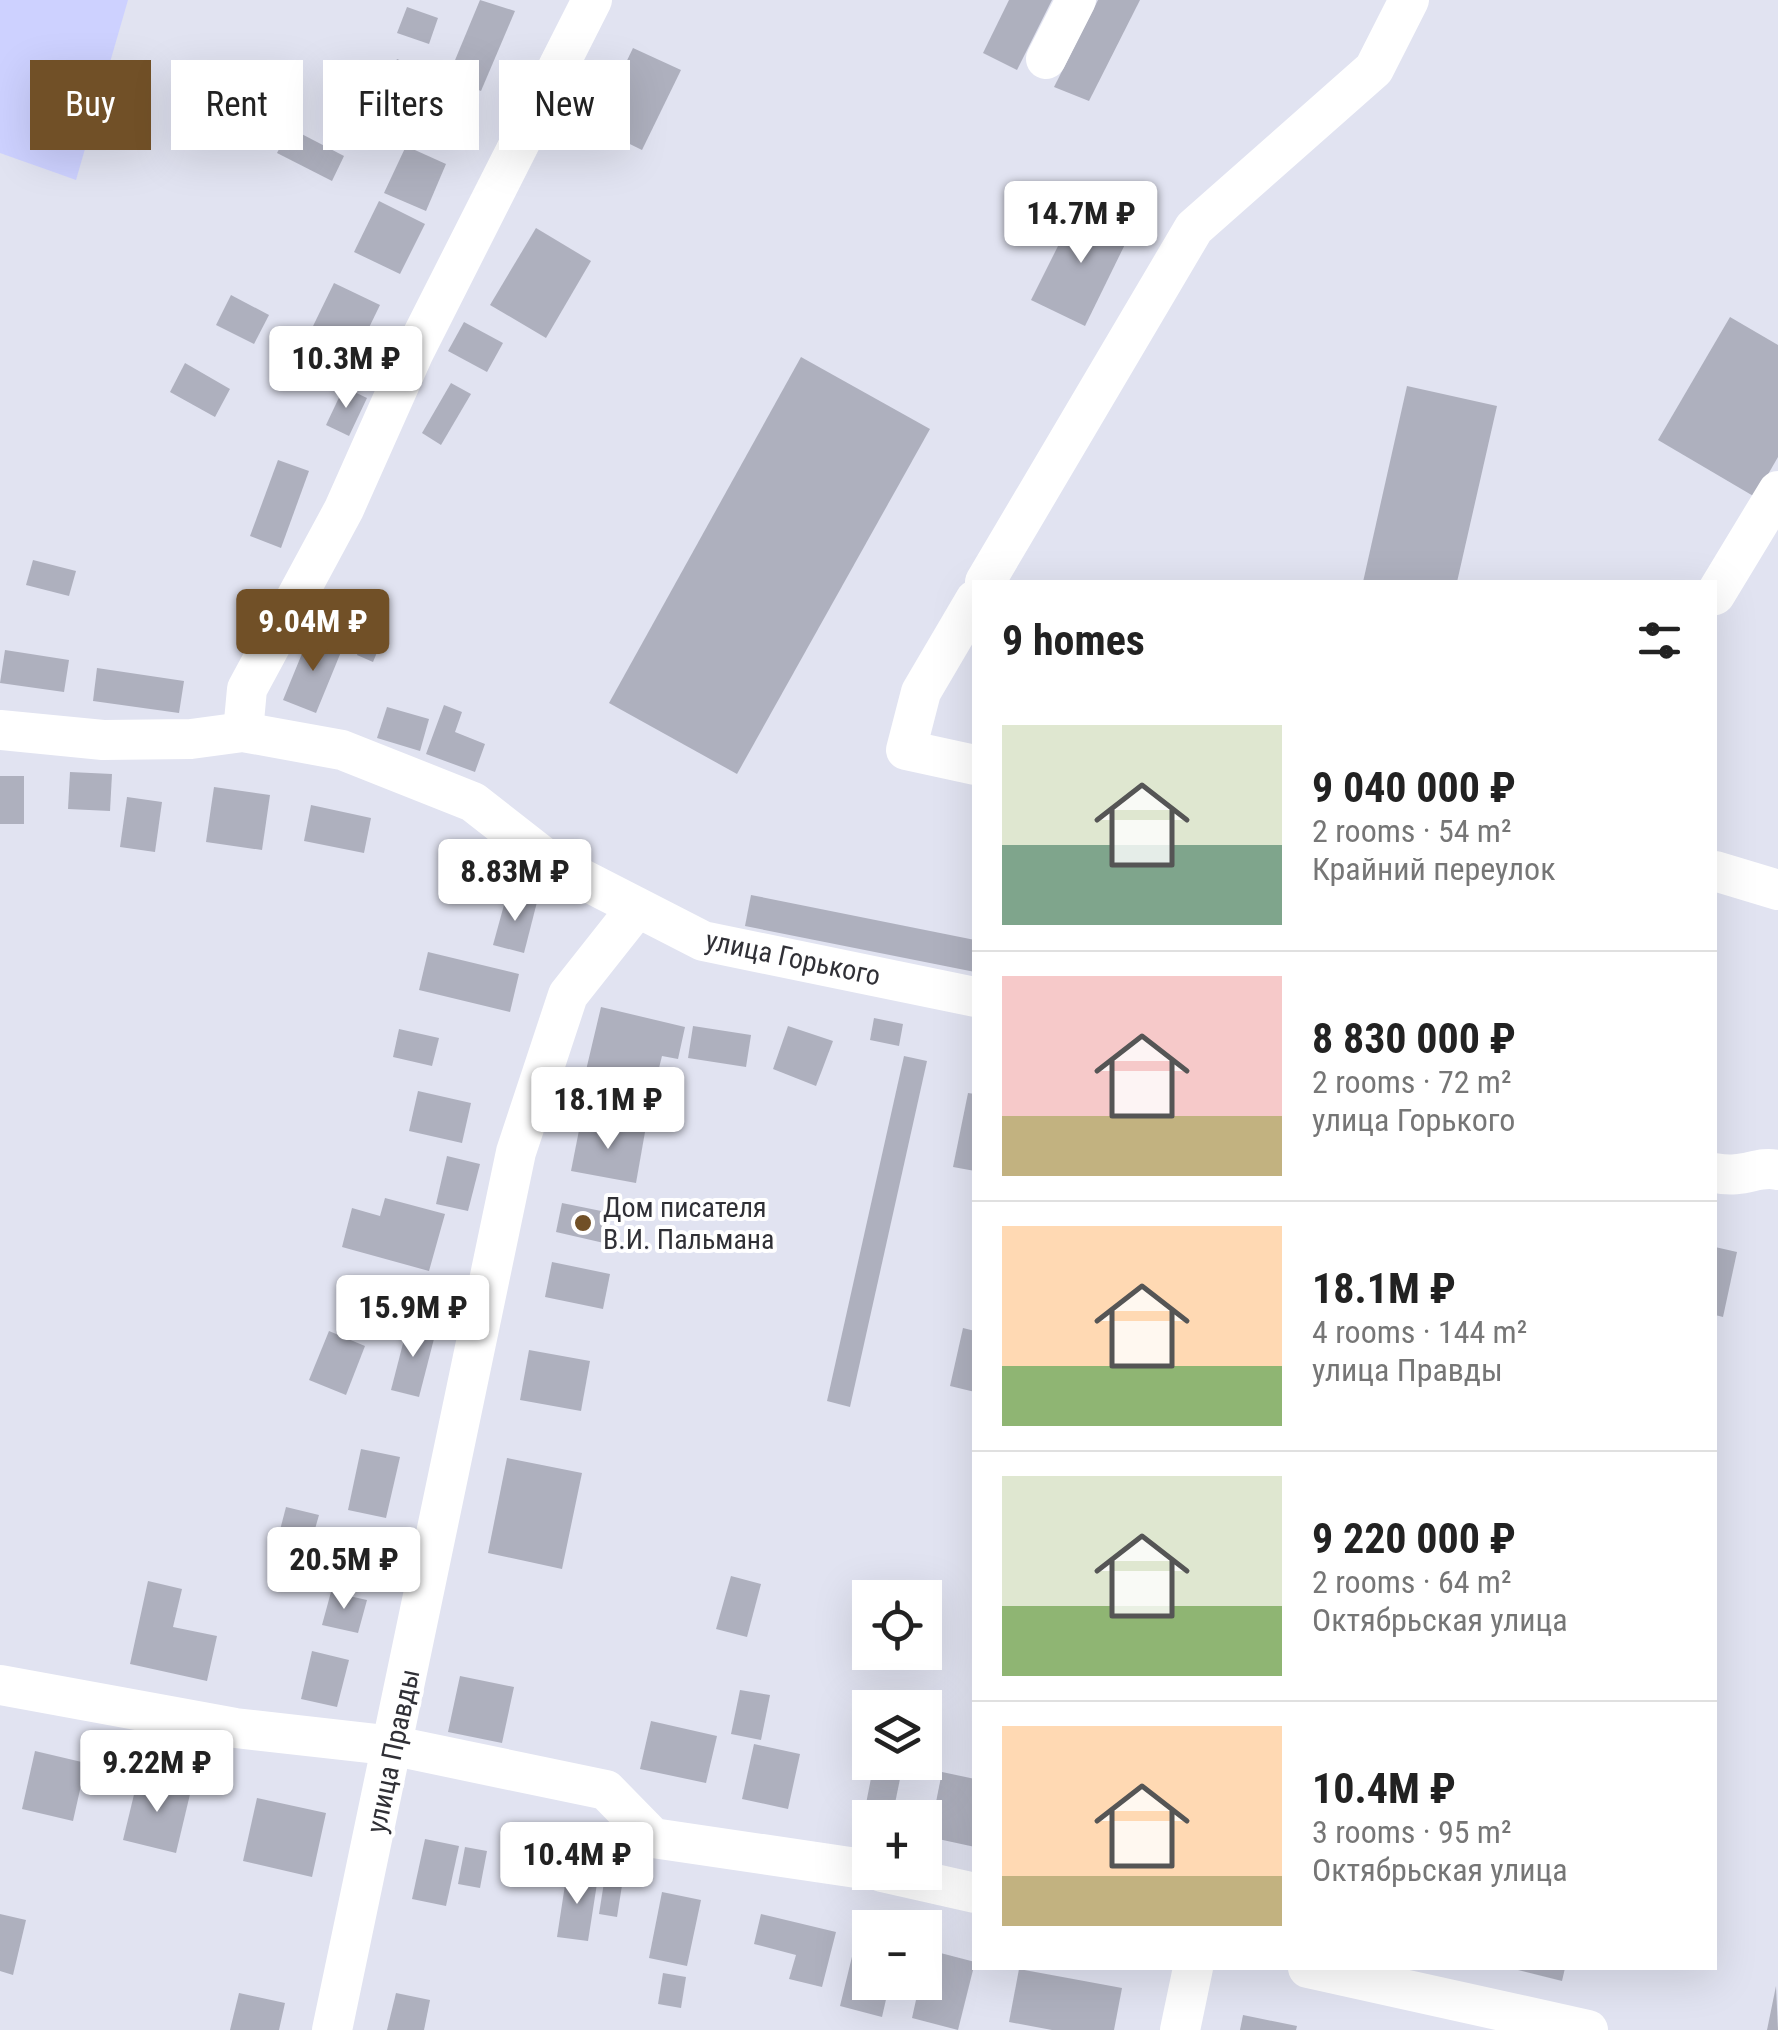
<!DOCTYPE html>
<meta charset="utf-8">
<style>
body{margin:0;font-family:"Roboto Condensed",sans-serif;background:#f2f2f2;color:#222;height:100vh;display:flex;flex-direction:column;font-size:38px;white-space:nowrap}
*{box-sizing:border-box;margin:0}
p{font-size:32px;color:#767676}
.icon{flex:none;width:55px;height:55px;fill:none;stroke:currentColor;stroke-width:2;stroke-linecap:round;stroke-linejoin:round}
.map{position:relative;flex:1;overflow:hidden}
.drawer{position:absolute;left:972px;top:580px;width:745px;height:1390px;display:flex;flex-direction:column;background:#fff;border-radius:0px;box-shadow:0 10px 40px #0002}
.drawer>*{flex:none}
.top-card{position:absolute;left:30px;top:60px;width:792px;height:90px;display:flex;gap:20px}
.controls{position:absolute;left:852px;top:1580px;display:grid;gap:20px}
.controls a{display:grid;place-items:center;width:90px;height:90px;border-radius:0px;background:#fff;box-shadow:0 10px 40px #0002;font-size:50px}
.price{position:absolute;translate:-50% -85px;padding:0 22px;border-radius:10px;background:#fff;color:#222;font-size:32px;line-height:65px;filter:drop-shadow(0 2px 5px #0008)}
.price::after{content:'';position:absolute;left:50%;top:60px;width:30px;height:22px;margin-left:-15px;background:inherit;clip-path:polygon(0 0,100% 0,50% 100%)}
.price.active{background:#715027;color:#fff}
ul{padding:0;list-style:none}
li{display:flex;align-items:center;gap:30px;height:250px;padding:0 30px}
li+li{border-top:2px solid #e0e0e0}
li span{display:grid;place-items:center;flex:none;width:280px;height:200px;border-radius:0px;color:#555}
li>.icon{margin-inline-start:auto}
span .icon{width:120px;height:120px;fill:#fffc;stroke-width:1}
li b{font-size:42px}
h2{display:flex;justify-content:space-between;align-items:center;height:120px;padding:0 30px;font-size:42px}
.chip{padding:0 35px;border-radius:0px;background:#fff;box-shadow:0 10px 40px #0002;font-size:35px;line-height:90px}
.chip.active{background:#715027;color:#fff}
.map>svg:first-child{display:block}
</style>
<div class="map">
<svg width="1778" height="2030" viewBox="0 0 1778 2030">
<rect width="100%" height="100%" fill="#e1e3f1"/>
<polygon fill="#cdd1ff" points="0,0 128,0 76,180 0,153"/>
<g fill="#aeb0be">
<polygon points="480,0 515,11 481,91 448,77"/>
<polygon points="1009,0 1052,0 1017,70 983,53"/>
<polygon points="1098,0 1140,0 1089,101 1054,87"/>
<polygon points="407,7 438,18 429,44 397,33"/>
<polygon points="633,48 681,70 642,150 595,127"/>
<polygon points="397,59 441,78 432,100 387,81"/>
<polygon points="290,128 344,156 332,181 277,153"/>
<polygon points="406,146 446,164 426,211 384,193"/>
<polygon points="379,201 425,224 400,274 354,252"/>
<polygon points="1078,206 1131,232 1085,326 1031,300"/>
<polygon points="536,228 591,261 546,338 490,305"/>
<polygon points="334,283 380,305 342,383 296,361"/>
<polygon points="231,295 269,315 254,344 216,325"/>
<polygon points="1730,317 1778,345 1778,457 1755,497 1658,440"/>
<polygon points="464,322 503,343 487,372 448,351"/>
<polygon points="801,357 930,429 737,774 609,703"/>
<polygon points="185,363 230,389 215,417 170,392"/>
<polygon points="451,383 471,394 441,445 422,433"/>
<polygon points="1407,386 1497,406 1457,582 1363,582"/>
<polygon points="344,387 367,398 349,436 326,425"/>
<polygon points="278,460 309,471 281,548 250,536"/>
<polygon points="33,560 76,571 69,596 26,585"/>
<polygon points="366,631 383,638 373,662 357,655"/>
<polygon points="310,634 343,647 316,713 283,700"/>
<polygon points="5,650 69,660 64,692 0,683"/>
<polygon points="97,668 184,681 179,713 93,701"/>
<polygon points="444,705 462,712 455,732 485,744 475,772 426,754"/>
<polygon points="387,707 429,719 420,751 377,738"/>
<polygon points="70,772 112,774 110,811 68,809"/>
<rect x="0" y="776" width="24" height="48"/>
<polygon points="214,787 270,795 262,850 206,842"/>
<polygon points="127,797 162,802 155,852 120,847"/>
<polygon points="311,805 371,818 364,853 304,841"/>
<polygon points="507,894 537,902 524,953 493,945"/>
<polygon points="751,895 975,940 975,972 745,926"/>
<polygon points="428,952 519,974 510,1012 419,990"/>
<polygon points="601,1007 685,1027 678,1059 662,1056 651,1100 583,1083"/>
<polygon points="874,1018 903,1024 899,1046 870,1040"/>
<polygon points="693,1026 751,1035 746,1067 688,1058"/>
<polygon points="788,1026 833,1041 816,1086 773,1069"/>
<polygon points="399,1029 439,1038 432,1066 393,1057"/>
<polygon points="904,1056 927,1061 850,1407 827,1401"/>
<polygon points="418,1091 471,1103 462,1143 409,1131"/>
<polygon points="968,1093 975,1094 975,1171 953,1167"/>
<polygon points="581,1120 645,1132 636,1183 571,1171"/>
<polygon points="447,1156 480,1164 468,1211 436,1204"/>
<polygon points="385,1198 445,1214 429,1271 342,1247 352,1208 380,1216"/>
<polygon points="562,1203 611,1213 604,1243 556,1232"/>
<polygon points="1715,1247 1737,1252 1723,1317 1715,1315"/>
<polygon points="552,1262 610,1274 603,1309 545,1297"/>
<polygon points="408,1324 436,1331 419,1397 391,1390"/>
<polygon points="963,1328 975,1331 975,1392 950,1386"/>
<polygon points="329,1331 365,1346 346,1395 309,1380"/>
<polygon points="529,1350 590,1361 581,1411 520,1400"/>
<polygon points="361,1449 400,1457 386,1518 348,1510"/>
<polygon points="507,1458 582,1473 562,1569 488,1553"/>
<polygon points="286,1507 319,1515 311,1543 279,1534"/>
<polygon points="731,1576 761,1584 747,1637 716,1629"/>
<polygon points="148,1581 182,1589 173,1627 217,1636 207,1681 130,1664"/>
<polygon points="331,1592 367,1600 358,1633 322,1625"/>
<polygon points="312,1651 349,1660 337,1707 301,1699"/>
<polygon points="460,1676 514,1687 502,1743 448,1732"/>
<polygon points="740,1690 770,1695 761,1740 731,1734"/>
<polygon points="651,1721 717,1736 706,1783 640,1769"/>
<polygon points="754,1744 800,1754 788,1809 742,1799"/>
<polygon points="35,1751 86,1763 73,1821 22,1809"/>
<polygon points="873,1768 901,1774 892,1818 864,1814"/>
<polygon points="942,1772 975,1779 975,1847 929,1837"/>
<polygon points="138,1778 191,1790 176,1853 123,1840"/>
<polygon points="257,1798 326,1813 312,1877 243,1861"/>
<polygon points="425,1839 459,1846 446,1906 412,1899"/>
<polygon points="465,1847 487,1851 480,1888 458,1884"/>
<polygon points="567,1872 598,1877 588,1941 557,1937"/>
<polygon points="605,1876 623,1879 617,1917 599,1914"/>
<polygon points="662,1892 701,1900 687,1966 649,1958"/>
<polygon points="0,1914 26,1920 13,1975 0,1971"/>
<polygon points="761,1914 836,1932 822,1987 789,1979 796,1955 754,1944"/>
<polygon points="857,1936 870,1939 870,1982 890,1982 882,2017 840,2006"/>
<polygon points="929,1950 975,1962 958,2030 912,2018 920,1982 925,1982"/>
<polygon points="1510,1968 1565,1968 1562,1981"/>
<polygon points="1019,1969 1122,1988 1114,2030 1052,2030 1009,2022"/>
<polygon points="663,1973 686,1977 681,2008 658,2004"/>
<polygon points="1776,1986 1778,2030 1767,2030"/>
<polygon points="239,1993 285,2003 279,2030 230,2030"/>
<polygon points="396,1993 430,2000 424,2030 387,2030"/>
<polygon points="1243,2015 1297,2026 1296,2030 1240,2030"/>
</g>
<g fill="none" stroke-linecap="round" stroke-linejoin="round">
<g stroke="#fff" stroke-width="40">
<polyline points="1046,59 1076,0"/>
<polyline points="985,582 1194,228 1374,69 1409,0"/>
<polyline points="1715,595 1778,491"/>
<polyline points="975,600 921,692 906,750 975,765"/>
<polyline points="0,730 103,740 191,739 243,732 342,750 473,802 551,863 703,941 975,997"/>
<polyline points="243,732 247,689 344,509 413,354 592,0"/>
<polyline points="1715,871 1778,890"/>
<path d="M1715,1173C1745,1179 1757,1165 1778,1170"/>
<polyline points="0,1685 235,1728 395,1746 606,1790 653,1838 870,1870"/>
<polyline points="882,1872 975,1893"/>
<polyline points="1308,1968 1588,2030"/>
<polyline points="332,2030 516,1152 568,995 636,909"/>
<polyline points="1180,2030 1193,1968"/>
</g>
</g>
<circle fill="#715027" stroke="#fff" stroke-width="4" cx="583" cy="1223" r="10"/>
<g text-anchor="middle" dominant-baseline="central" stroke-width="8" stroke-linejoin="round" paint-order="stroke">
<g font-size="28" fill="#303036" stroke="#fff">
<text transform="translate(793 958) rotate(12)">улица Горького</text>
<text transform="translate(393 1751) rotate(-78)">улица Правды</text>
</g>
<g font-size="28" fill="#303036" stroke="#fff" text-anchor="start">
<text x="603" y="1207">Дом писателя<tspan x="603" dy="32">В.И. Пальмана</tspan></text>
</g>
</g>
</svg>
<div class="controls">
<a><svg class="icon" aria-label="locate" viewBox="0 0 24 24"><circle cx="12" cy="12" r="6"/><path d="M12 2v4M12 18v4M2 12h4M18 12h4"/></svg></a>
<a><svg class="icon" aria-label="layers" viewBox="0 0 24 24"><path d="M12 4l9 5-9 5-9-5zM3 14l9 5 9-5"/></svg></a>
<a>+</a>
<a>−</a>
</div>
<b class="price" style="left:1081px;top:266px">14.7M ₽</b>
<b class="price" style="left:346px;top:411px">10.3M ₽</b>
<b class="price active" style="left:313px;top:674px">9.04M ₽</b>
<b class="price" style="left:515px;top:924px">8.83M ₽</b>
<b class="price" style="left:608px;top:1152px">18.1M ₽</b>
<b class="price" style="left:413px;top:1360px">15.9M ₽</b>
<b class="price" style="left:344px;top:1612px">20.5M ₽</b>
<b class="price" style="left:157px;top:1815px">9.22M ₽</b>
<b class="price" style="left:577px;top:1907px">10.4M ₽</b>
<div class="top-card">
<a class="chip active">Buy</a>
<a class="chip">Rent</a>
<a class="chip">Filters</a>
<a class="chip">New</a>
</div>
<section class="drawer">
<h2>9 homes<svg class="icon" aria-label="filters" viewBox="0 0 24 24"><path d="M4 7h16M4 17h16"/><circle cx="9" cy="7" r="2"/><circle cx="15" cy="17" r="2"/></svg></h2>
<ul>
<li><span style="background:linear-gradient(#dfe7d0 60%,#7fa58c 0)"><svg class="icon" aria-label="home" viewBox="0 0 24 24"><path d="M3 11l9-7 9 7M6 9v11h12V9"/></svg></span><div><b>9 040 000 ₽</b><p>2 rooms · 54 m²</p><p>Крайний переулок</p></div></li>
<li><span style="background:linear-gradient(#f6c9c9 70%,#c2b280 0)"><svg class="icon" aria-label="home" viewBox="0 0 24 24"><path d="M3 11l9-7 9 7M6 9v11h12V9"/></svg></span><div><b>8 830 000 ₽</b><p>2 rooms · 72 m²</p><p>улица Горького</p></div></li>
<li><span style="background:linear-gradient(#ffd9b3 70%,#8fb573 0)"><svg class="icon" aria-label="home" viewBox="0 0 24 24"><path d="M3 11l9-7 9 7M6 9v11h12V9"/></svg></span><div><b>18.1M ₽</b><p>4 rooms · 144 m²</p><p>улица Правды</p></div></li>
<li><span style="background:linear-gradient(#dfe7d0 65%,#8fb573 0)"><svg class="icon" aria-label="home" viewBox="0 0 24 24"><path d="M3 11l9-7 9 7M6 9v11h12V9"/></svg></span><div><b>9 220 000 ₽</b><p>2 rooms · 64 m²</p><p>Октябрьская улица</p></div></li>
<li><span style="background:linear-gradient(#ffd9b3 75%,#c2b280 0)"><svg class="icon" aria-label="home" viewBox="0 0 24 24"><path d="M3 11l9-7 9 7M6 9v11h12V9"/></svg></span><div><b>10.4M ₽</b><p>3 rooms · 95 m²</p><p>Октябрьская улица</p></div></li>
</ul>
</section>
</div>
